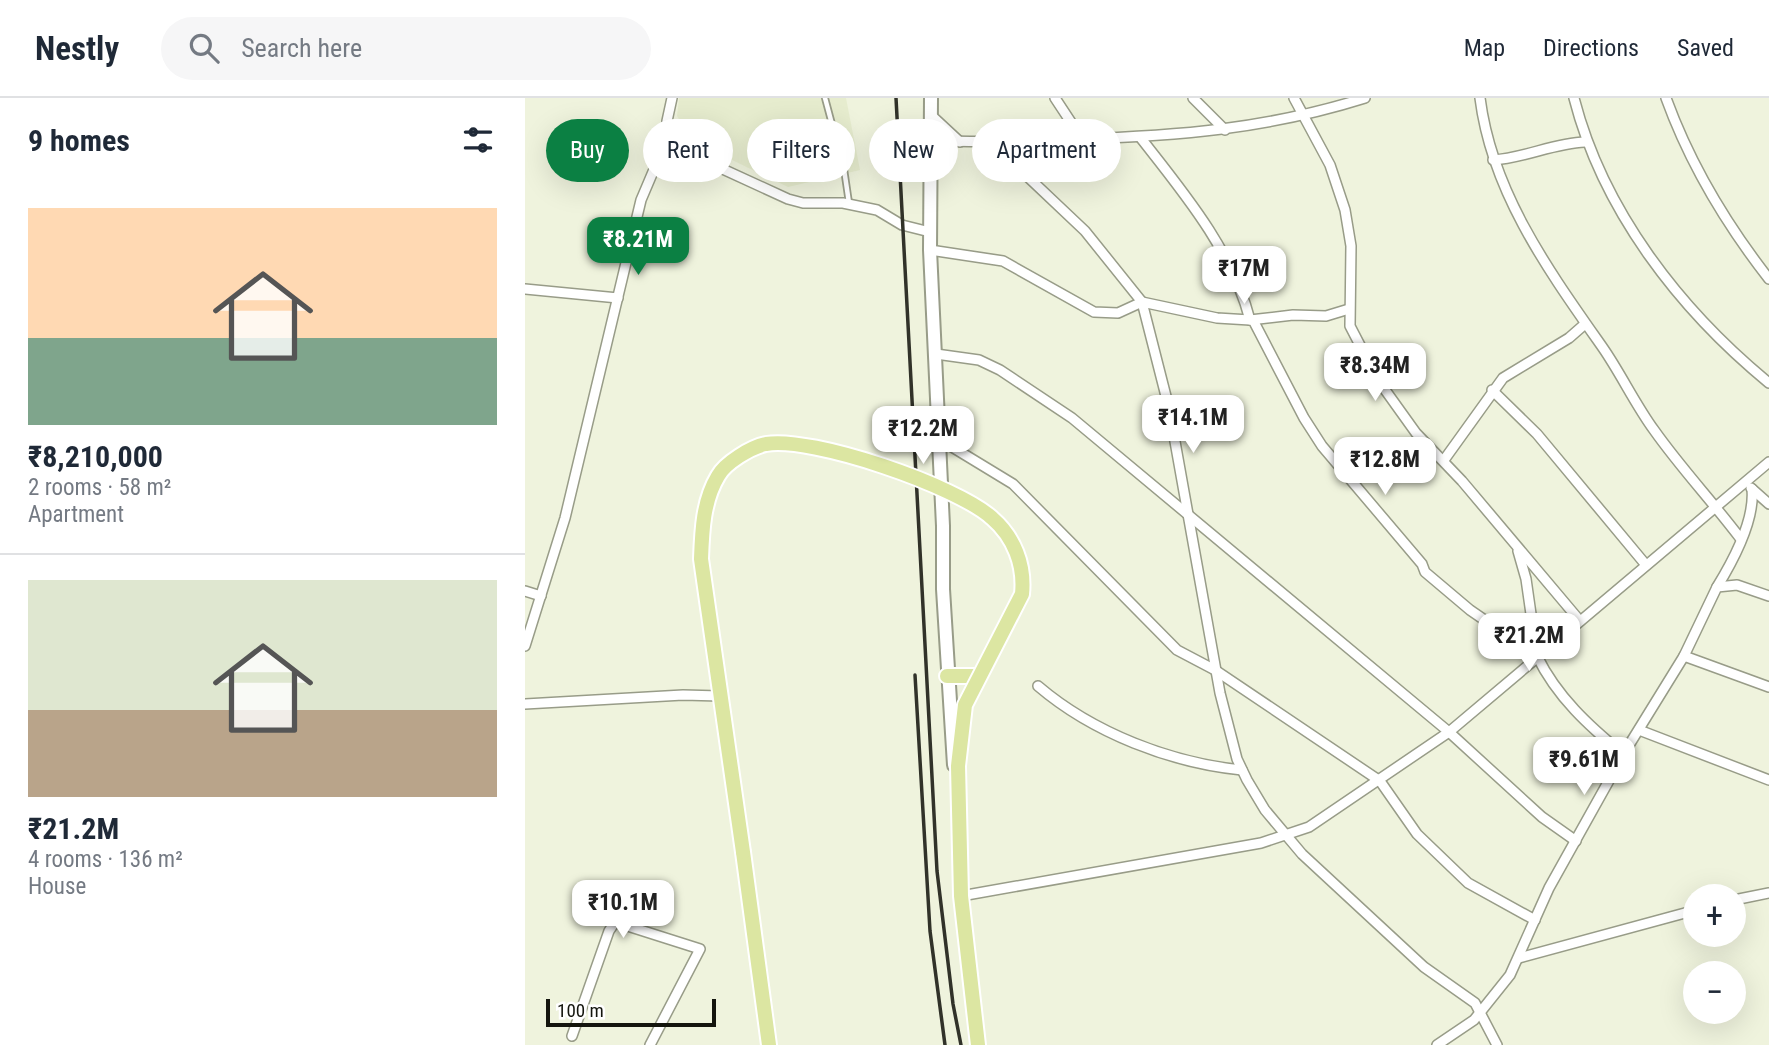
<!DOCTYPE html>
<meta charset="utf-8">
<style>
body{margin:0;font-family:"Roboto Condensed",sans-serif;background:#f6f6f7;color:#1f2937;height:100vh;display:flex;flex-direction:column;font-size:26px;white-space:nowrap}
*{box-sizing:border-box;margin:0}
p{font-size:23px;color:#747a83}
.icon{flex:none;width:38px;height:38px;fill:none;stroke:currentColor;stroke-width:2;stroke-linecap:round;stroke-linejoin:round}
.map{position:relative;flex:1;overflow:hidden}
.panel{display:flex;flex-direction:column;background:#fff;width:525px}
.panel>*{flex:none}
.top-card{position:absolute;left:21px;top:21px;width:665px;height:63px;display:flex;gap:14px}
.controls{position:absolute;left:1158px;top:786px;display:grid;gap:14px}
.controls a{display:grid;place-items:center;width:63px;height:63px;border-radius:50%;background:#fff;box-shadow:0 7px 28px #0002;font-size:35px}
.scale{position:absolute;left:21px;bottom:18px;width:170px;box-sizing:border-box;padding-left:7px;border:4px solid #14150e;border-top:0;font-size:19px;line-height:24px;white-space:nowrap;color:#14150e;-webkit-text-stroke:5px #fff;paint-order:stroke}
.price{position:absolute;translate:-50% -60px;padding:0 16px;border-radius:14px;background:#fff;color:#222;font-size:23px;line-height:46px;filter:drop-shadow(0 2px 4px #0008)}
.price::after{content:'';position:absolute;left:50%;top:42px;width:21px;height:16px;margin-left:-10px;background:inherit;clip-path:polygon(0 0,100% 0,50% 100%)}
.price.on{background:#0b8043;color:#fff}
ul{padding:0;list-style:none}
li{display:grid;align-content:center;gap:14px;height:371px;padding:0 28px}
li+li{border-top:2px solid #e0e1e3}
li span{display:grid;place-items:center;height:217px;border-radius:0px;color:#555}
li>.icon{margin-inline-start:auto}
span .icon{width:126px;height:126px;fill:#fffc;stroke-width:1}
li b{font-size:30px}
h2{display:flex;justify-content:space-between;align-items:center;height:84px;padding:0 28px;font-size:30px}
.pill{padding:0 24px;border-radius:32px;background:#fff;box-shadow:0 7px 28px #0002;font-size:24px;line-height:63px}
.pill.on{background:#0b8043;color:#fff}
header{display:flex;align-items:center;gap:42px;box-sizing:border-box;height:98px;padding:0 35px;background:#fff;border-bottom:2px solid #e0e1e3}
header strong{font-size:33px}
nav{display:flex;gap:38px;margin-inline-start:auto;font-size:24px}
.search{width:490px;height:63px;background:#f6f6f7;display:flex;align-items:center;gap:18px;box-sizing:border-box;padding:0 24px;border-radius:38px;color:#747a83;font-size:26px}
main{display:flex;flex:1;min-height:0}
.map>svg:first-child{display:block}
</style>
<header>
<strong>Nestly</strong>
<div class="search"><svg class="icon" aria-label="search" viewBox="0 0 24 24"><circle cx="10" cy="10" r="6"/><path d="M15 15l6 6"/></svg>Search here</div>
<nav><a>Map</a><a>Directions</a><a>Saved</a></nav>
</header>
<main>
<section class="panel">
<h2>9 homes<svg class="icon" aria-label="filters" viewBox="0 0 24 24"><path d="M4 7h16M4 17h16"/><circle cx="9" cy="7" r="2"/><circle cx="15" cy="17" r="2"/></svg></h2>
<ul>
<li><span style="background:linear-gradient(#ffd9b3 60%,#7fa58c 0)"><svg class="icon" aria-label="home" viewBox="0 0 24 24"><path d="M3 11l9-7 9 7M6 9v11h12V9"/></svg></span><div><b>₹8,210,000</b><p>2 rooms · 58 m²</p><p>Apartment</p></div></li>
<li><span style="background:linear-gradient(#dfe7d0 60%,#b9a48a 0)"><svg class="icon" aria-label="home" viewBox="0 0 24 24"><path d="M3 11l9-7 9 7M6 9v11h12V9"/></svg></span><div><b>₹21.2M</b><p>4 rooms · 136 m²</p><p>House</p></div></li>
</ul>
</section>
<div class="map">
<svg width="1244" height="947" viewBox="0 0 1244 947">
<rect width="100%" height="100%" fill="#eff3dd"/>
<polygon fill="#e6ecce" points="154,0 321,0 335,72 263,89 168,43 152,18"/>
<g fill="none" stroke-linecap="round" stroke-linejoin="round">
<g stroke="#989c88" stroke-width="8">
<polyline id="lane" points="300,0 319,71 324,105"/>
</g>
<g stroke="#989c88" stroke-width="12">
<g id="street">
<polyline points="147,0 142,23 147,52"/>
<polyline points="530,0 557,41"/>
<polyline points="668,0 700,32"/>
<polyline points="769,0 805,67 820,112 826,148 825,228 853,282 891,335 937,383 1055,523"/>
<path d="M955,0C967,95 1024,173 1078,250C1096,276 1110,306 1129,332C1155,369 1187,403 1215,440"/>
<path d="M1049,0C1078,113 1155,212 1244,285"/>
<path d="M1141,0C1165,66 1201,126 1244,181"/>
<polyline points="407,18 435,44"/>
<path d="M615,39C659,95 707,152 725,222"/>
<path d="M406,42C454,45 502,43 551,41C653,38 741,31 840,0"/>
<polyline points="466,44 560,133 617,204 644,310 695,595 712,661 722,682 740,712 777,756 899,869 950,905 972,947"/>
<path d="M968,62C1000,60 1029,45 1060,44"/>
<polyline points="405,152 478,163 569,214 593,215 617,204 692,220 725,222 768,217 801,218 824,211"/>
<polyline points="0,191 93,200"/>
<polyline points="728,222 779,320 797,348 897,466 900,474 945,512 1012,558"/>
<polyline points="411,256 454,262 475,272 547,320 924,634 1017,719 1051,743"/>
<polyline points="967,292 1012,336 1121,467"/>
<polyline points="414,341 488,386 652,552 690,572 855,683 892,736 943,785 1010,822"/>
<polyline points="919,362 978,280 1044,240 1060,226"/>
<polyline points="1226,390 1244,406"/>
<path d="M993,453L1001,481L1012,558C1032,599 1064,628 1098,656"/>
<path d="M1192,489C1208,463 1230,422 1227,391"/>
<polyline points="0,493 16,498"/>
<polyline points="0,548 40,420 116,102 133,62 154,51 263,101 278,105 318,105 352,112 377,127 405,134"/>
<polyline points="1159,558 1244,589"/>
<path d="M513,588C568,635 646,665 717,672"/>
<polyline points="0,606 158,597 195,598"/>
<polyline points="1114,632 1244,682"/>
<polyline points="436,798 736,745 784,729 924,634 1244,364"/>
<polyline points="1209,802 1244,795"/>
<polyline points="994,860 1171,812"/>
<polyline points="47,938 84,833 90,824 175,851 125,947"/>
<polyline points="912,947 949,922 985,877 1024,790 1101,652 1159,558 1192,489 1212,487 1244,498"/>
</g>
</g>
<g stroke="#989c88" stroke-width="16">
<polyline id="secondary" points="406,0 405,152 418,428 418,491 429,667"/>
</g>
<g stroke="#fff" stroke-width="18">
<g id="primary">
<polyline points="422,578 453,578"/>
<polyline points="433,668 436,798 453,947"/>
<polyline points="218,754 244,947"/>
</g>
</g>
<use href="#lane" stroke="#fff" stroke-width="4.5"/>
<use href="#street" stroke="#fff" stroke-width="9"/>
<use href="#secondary" stroke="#fff" stroke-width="12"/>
<use href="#primary" stroke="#dce6a2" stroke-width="14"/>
<g stroke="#313229" stroke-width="3.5">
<polyline points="371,0 412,773 428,906 436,947"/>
<polyline points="390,577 405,833 420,947"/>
</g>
<g stroke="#fff" stroke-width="18" stroke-linecap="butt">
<path id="primary-bridge" d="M218,754L176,461C177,433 178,403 193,378C200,365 226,349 241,346C287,338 432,388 467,420C489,439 500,467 497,496L440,607L433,668"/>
</g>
<use href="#primary-bridge" stroke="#dce6a2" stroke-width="14"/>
</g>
</svg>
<div class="controls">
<a>+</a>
<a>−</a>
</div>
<div class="scale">100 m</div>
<b class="price on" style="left:113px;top:179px">₹8.21M</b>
<b class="price" style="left:719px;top:208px">₹17M</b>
<b class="price" style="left:850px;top:305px">₹8.34M</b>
<b class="price" style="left:668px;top:357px">₹14.1M</b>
<b class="price" style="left:398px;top:368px">₹12.2M</b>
<b class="price" style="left:860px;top:399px">₹12.8M</b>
<b class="price" style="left:1004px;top:575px">₹21.2M</b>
<b class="price" style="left:1059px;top:699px">₹9.61M</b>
<b class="price" style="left:98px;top:842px">₹10.1M</b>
<div class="top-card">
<a class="pill on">Buy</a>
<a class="pill">Rent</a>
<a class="pill">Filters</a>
<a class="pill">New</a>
<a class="pill">Apartment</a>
</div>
</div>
</main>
